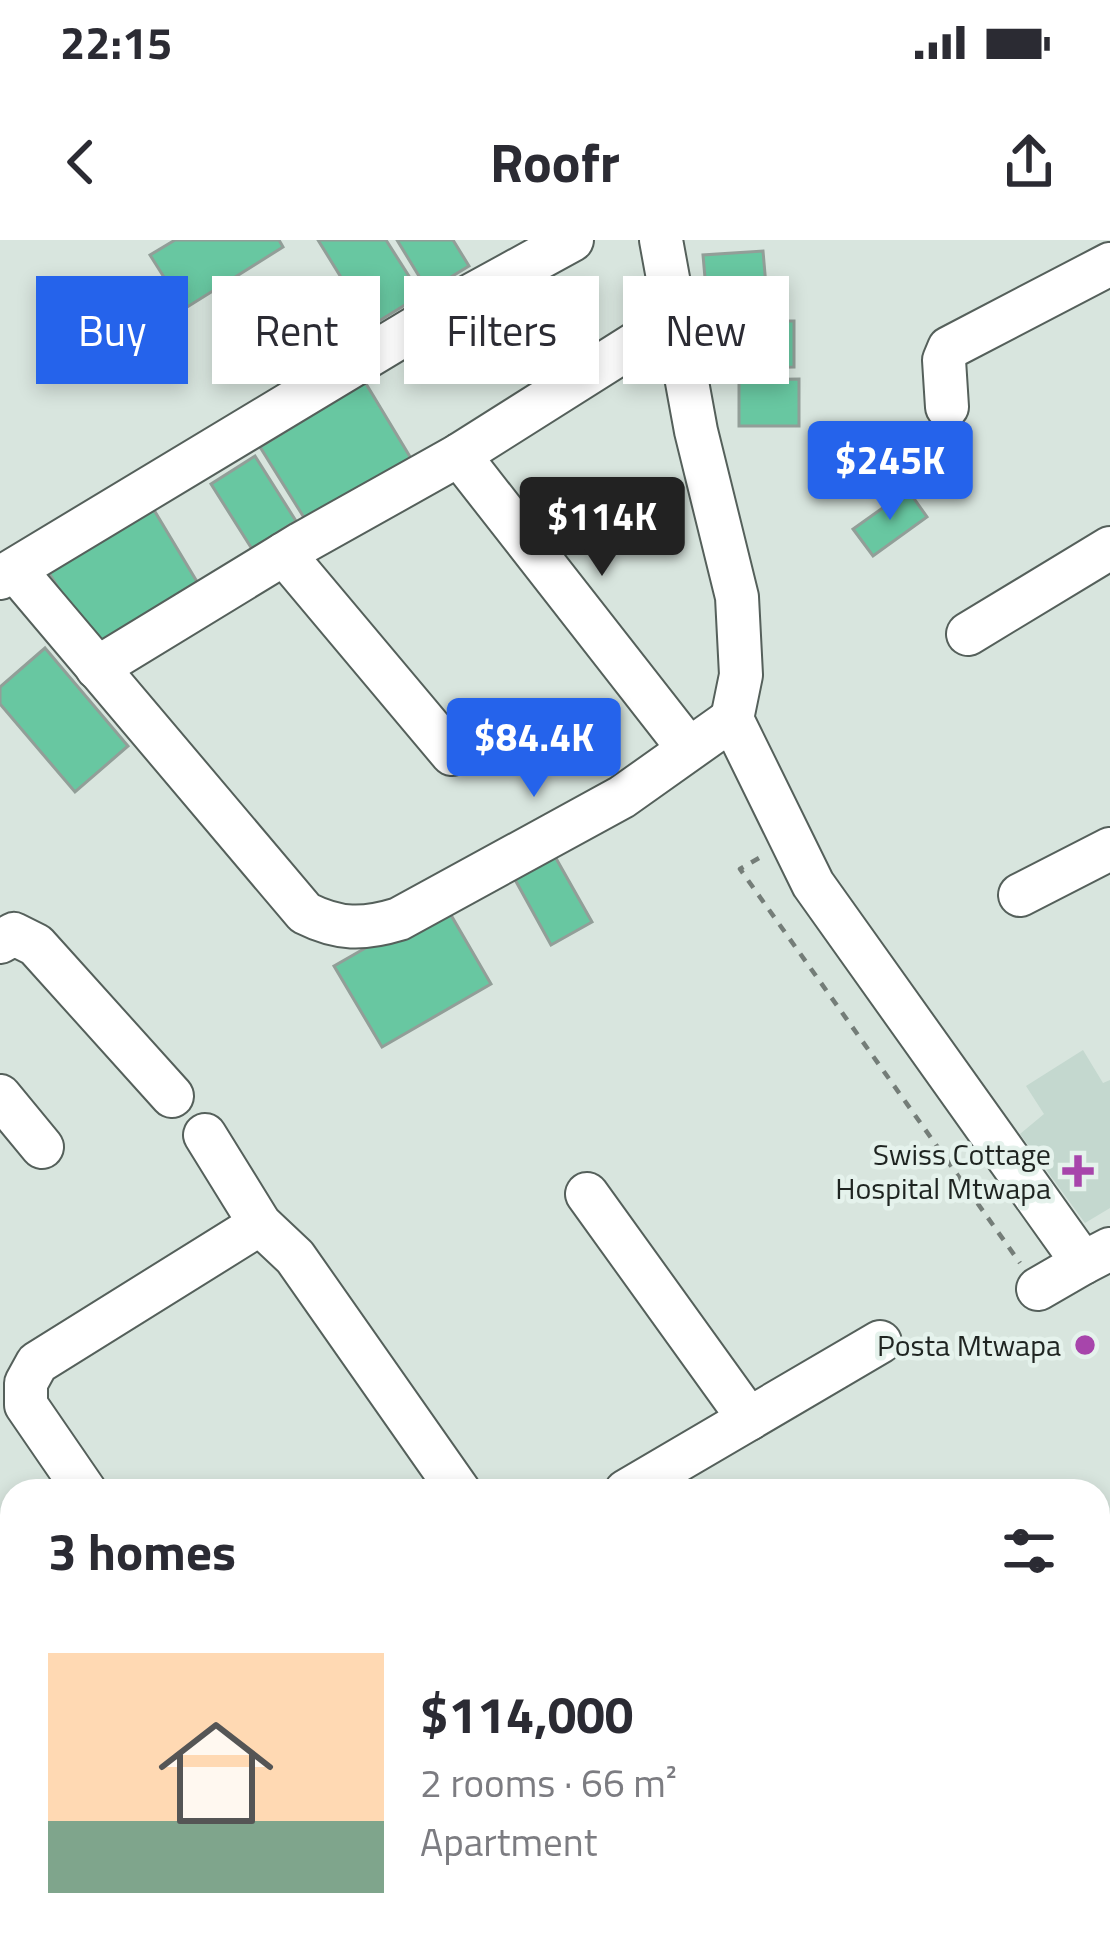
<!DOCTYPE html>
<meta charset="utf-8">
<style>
body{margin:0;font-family:"Titillium Web",sans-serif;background:#f7f7f7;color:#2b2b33;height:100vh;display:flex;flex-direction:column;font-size:45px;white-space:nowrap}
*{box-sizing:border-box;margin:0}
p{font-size:39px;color:#7c7c81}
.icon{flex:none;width:66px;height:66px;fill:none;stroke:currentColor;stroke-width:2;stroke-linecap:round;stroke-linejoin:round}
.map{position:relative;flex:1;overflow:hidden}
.drawer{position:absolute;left:0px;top:1239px;width:1110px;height:471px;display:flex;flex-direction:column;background:#fff;border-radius:36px 36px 0 0;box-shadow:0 6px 18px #0003}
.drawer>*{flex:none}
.hud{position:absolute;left:36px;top:36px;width:1038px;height:108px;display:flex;gap:24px}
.price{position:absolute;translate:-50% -102px;padding:0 27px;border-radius:12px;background:#2563eb;color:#fff;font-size:39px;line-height:78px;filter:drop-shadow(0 3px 6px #0008)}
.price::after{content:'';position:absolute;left:50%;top:72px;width:36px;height:27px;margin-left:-18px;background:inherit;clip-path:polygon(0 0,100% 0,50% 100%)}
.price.on{background:#222;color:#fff}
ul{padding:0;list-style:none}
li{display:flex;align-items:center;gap:36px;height:300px;padding:0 48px}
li+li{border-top:3px solid #e1e1e2}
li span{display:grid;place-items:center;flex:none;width:336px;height:240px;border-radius:0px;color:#555}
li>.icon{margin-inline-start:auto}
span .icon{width:144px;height:144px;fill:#fffc;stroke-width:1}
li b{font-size:51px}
h2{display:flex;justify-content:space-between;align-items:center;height:144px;padding:0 48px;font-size:51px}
.chip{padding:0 42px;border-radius:0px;background:#fff;box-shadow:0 6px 18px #0003;font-size:42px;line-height:108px}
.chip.on{background:#2563eb;color:#fff}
.status{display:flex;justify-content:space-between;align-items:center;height:84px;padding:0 60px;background:#fff;direction:ltr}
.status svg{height:33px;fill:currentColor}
header{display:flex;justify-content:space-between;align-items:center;height:156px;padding:0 48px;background:#fff;font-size:54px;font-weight:700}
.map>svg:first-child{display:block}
</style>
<div class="status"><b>22:15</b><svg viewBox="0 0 49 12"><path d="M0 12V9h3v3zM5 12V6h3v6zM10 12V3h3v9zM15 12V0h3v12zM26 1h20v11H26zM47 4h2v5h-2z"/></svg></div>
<header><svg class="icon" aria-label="back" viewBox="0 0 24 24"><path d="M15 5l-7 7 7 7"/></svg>Roofr<svg class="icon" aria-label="share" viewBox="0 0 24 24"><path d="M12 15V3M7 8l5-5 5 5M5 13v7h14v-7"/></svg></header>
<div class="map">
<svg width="1110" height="1709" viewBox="0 0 1110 1709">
<rect width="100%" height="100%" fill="#d8e5de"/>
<polygon fill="#c4d8cf" points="1083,810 1103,843 1110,840 1110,968 1085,983 1020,894 1044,874 1026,846"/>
<g fill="#68c7a1" stroke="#929e98" stroke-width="3">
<polygon points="175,0 279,0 283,7 184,69 150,15"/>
<polygon points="318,0 386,0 421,55 371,86"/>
<polygon points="397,0 453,0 469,26 428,51"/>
<polygon points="763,11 767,57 707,61 703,15"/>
<polygon points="733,81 794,81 794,127 734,128"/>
<polygon points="799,139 799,186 739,186 739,140"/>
<polygon points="365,142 412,220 308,284 260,207"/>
<polygon points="255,216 296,281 252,309 211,244"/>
<polygon points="908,250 927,277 873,316 853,289"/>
<polygon points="154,270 202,350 99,413 49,333"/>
<polygon points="45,408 128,506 75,552 0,464 0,447"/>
<polygon points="553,613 592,682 551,705 513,636"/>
<polygon points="444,663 491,744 382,807 334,726"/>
<polygon points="236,1698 281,1698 290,1709 246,1709"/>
<polygon points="292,1698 336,1698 346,1709 301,1709"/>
<polygon points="413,1698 433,1698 441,1709 399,1709"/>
</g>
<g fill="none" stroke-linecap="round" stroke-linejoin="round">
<g stroke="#55605b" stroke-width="46">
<g id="minor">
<polyline points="661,0 696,191 737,357 741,435 732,479 813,644 1083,1023 1110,1009"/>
<polyline points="947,167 944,120 949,108 1110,24"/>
<polyline points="459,215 688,508"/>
<polyline points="284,314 452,514"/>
<path d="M15,330L305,673C339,690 363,690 399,679L622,557L732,479"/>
<polyline points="0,338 450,67 572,0"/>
<polyline points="968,394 1110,308"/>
<polyline points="97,428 302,303 459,215 676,78"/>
<polyline points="1020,655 1110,609"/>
<polyline points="0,702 14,694 36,705 172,856"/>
<polyline points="0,856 42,907"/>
<polyline points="205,895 260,984 295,1017 459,1251"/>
<polyline points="587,954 749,1179"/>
<polyline points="1038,1049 1083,1023"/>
<polyline points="85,1251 26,1165 26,1143 37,1123 260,984"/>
<polyline points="626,1251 880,1102"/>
<polyline points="0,1688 12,1677"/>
<polyline points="975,1698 983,1709"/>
</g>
</g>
<g stroke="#368367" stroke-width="64">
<g id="highway">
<polyline points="1098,1508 1110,1503"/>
<polyline points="695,1709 715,1698"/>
</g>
</g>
<polyline stroke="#747d78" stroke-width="4.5" stroke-dasharray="9 9" stroke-linecap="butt" points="759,618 740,629 1020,1023"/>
<use href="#minor" stroke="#fff" stroke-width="42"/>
<use href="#highway" stroke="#42b68c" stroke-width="60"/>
</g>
<g fill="#a745ab" stroke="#e5f2ec" stroke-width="4.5">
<path d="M1072 913h12v12h12v12h-12v12h-12v-12h-12v-12h12z"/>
<circle cx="1085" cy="1105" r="12"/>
</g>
<g text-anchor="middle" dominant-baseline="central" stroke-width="9" stroke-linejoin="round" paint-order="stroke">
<g font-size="30" fill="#1f2421" stroke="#e5f2ec" text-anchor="end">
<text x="1051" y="914">Swiss Cottage<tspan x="1051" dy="34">Hospital Mtwapa</tspan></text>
<text x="1061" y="1105">Posta Mtwapa</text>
</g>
</g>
</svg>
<b class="price" style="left:890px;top:283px">$245K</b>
<b class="price on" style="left:602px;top:339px">$114K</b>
<b class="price" style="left:534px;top:560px">$84.4K</b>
<div class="hud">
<a class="chip on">Buy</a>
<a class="chip">Rent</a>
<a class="chip">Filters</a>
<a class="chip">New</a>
</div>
<section class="drawer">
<h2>3 homes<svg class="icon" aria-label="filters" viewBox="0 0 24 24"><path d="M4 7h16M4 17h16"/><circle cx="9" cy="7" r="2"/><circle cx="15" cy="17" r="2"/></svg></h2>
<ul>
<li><span style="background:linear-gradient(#ffd9b3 70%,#7fa58c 0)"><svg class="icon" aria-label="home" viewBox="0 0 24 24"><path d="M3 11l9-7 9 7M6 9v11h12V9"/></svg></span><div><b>$114,000</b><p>2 rooms · 66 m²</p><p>Apartment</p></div></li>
</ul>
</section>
</div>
